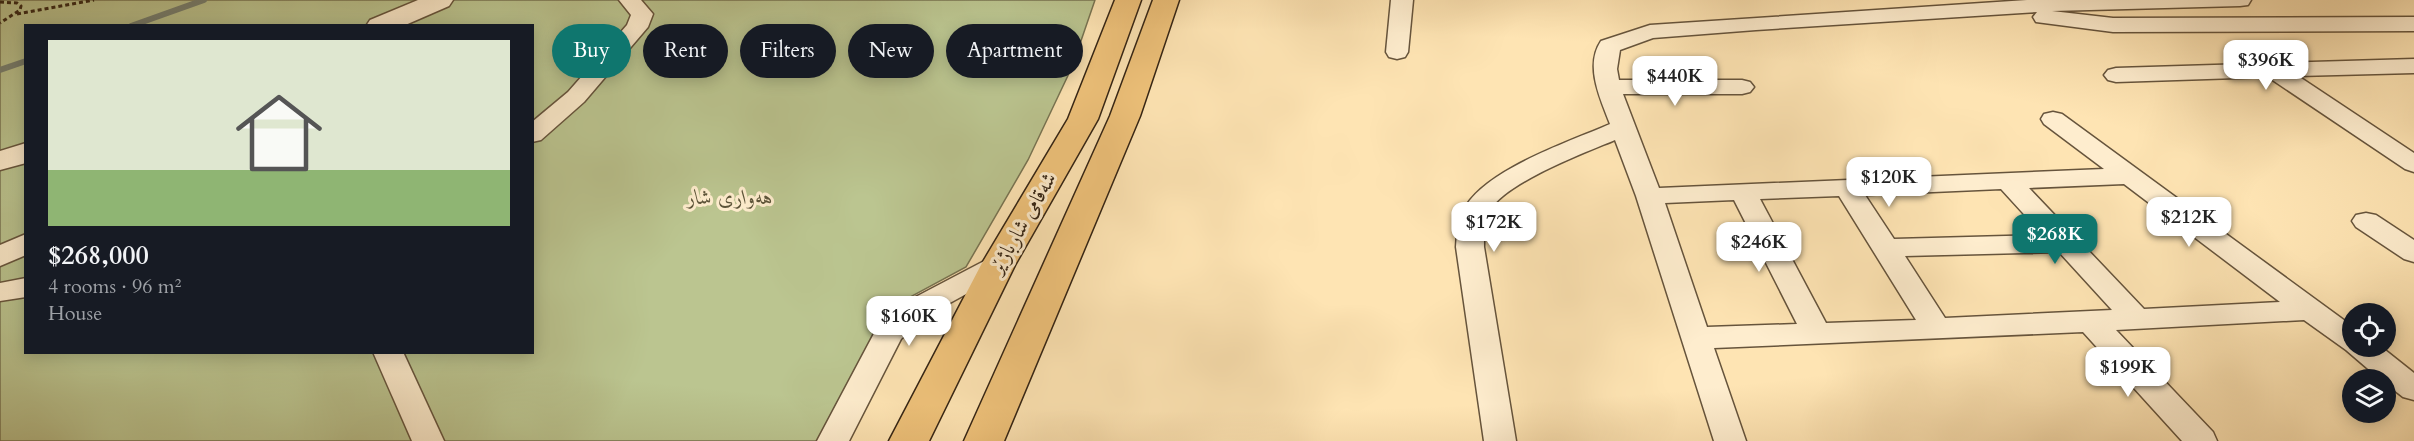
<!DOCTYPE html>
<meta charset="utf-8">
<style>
body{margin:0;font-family:Cardo,Amiri,serif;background:#20242c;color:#f1f3f6;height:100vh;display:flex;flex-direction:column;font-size:22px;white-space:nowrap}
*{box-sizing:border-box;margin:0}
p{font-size:20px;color:#9ea1a6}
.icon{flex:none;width:33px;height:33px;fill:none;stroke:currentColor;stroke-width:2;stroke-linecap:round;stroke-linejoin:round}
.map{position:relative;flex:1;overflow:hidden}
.panel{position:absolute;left:24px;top:24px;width:510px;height:330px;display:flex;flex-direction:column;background:#171b24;border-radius:0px;box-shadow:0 3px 15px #0003}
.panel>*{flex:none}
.top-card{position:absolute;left:552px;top:24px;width:570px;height:54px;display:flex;gap:12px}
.fabs{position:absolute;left:2342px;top:303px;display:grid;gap:12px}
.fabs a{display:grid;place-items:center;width:54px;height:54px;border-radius:50%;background:#171b24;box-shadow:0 3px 15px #0003;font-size:30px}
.price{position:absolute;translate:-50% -51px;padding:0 14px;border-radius:12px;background:#fff;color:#222;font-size:20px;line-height:39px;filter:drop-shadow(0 2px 3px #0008)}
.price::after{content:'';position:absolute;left:50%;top:36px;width:18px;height:14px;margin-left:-9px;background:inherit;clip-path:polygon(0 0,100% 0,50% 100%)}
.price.selected{background:#0f766e;color:#fff}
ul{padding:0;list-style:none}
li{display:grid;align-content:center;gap:12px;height:318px;padding:0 24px}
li+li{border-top:2px solid #363941}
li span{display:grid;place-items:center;height:186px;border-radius:0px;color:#555}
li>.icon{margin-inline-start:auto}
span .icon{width:108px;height:108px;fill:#fffc;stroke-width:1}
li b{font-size:26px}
.chip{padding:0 21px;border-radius:27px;background:#171b24;box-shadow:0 3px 15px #0003;font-size:21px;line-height:54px}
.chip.selected{background:#0f766e;color:#fff}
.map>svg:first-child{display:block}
</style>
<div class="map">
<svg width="2414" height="441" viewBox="0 0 2414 441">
<rect width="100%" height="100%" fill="#fee4b3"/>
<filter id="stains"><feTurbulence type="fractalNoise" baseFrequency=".00333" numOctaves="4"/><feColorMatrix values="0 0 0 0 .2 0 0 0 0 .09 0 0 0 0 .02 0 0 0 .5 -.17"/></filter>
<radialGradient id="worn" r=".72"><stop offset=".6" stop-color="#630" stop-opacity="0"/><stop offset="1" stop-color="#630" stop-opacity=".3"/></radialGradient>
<path fill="#bbc590" stroke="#787452" stroke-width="1.5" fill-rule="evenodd" d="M0,0H1095L1072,67L1028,160L966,267L910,297L889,315L880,326L818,441H0ZM26,26H532V352H26Z"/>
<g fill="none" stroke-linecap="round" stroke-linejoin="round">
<g stroke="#758072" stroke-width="6">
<polyline points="131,26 204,0"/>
<polyline points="0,70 26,61"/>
</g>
<g stroke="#66543c" stroke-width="3">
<g id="minor">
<polygon points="619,0 641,0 653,14 648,27 584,102 541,140 532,142 532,122 568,92 627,25 631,15"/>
<polygon points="1391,0 1413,0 1408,52 1405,57 1397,59 1389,57 1386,52"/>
<path d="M2027,0H2251L2248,5L2240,6L2052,11L2113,18L2414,17V31L2113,32L2036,22L2033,17L2037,12L1756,30L1653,38L1620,50L1617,69L1619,80H1742L1750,82L1754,87L1750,92L1742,94H1623L1659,188L2104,169L2044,124L2041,119L2044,114L2053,112L2062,114L2352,326V346H2380L2414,373V400L2403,397L2385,383V380H2381L2346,350L2304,320L2116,330L2213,432L2217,441H2182L2083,332L1714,348L1746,441H1714L1636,196L1615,140C1584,153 1507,182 1490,210C1484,221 1484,235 1484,247L1516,441H1484L1456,247C1457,235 1457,222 1463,211C1483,170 1569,142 1610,124C1601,100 1584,66 1601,41L1650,25ZM2124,184L2280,302L2144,309L2029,188ZM2001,189L2043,235L1894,239L1865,195ZM1839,196L1916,320L1826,323L1760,199ZM1734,200L1797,324L1707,327L1665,203ZM2059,252L2112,310L1945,318L1905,256Z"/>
<polygon points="2414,59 2414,73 2298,76 2414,153 2414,172 2405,169 2268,77 2116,82 2108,80 2104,75 2108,70 2116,68"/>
<polygon points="2366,213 2376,215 2414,240 2414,262 2404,259 2356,227 2352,221 2356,215"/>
<polygon points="26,234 26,255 0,266 0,245"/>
<polygon points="998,256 1008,259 1012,265 1008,271 928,315 901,339 849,441 817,441 878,326 908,301 988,259"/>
<polygon points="26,278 26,297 0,301 0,283"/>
<polygon points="373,352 403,352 444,441 412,441"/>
</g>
</g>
<g stroke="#66543c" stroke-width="3">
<g id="tertiary">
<polygon points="418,0 453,0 449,6 403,26 366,26 370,20"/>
<polygon points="26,143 26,163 0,170 0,151"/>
</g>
</g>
<g stroke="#342414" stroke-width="3">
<g id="primary">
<polygon points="1115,0 1141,0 1098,119 1015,265 929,441 889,441 981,265 1068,119"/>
<polygon points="1153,0 1179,0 1140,116 1004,441 964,441 1110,116"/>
</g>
</g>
<g stroke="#342414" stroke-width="3" stroke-dasharray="4 3" stroke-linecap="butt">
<polyline points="0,2 17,3 21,6 20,10 0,23"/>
<polyline points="17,14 94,0"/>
</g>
<use href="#minor" fill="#feedce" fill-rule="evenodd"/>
<use href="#tertiary" fill="#feedce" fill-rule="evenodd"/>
<use href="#primary" fill="#efc27a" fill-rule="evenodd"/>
</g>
<g text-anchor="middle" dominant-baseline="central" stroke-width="6" stroke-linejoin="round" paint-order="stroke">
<g font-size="21" font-style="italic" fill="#5c5439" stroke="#feedce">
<text x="730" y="197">هەواری شار</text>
</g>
<g font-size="21" fill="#342414" stroke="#feedce">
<text transform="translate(1023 223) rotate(-60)">شەقامی شارباژێر</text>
</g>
</g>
<rect width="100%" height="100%" filter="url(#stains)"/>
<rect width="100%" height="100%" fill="url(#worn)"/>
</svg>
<div class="fabs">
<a><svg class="icon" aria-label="locate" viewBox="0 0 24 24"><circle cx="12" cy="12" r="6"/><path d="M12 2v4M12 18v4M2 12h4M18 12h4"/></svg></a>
<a><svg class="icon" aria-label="layers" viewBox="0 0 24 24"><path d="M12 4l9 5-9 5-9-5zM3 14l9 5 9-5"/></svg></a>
</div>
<b class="price" style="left:2266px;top:91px">$396K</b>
<b class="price" style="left:1675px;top:107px">$440K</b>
<b class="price" style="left:1889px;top:208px">$120K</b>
<b class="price" style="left:2189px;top:248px">$212K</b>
<b class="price" style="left:1494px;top:253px">$172K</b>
<b class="price selected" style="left:2055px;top:265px">$268K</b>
<b class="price" style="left:1759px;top:273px">$246K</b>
<b class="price" style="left:909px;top:347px">$160K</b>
<b class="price" style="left:2128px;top:398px">$199K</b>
<div class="top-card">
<a class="chip selected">Buy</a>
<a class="chip">Rent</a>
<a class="chip">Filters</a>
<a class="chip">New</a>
<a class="chip">Apartment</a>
</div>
<section class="panel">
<ul>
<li><span style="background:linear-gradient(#dfe7d0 70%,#8fb573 0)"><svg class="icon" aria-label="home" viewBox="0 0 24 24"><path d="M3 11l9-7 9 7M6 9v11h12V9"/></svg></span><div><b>$268,000</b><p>4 rooms · 96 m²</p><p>House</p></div></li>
</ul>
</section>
</div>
